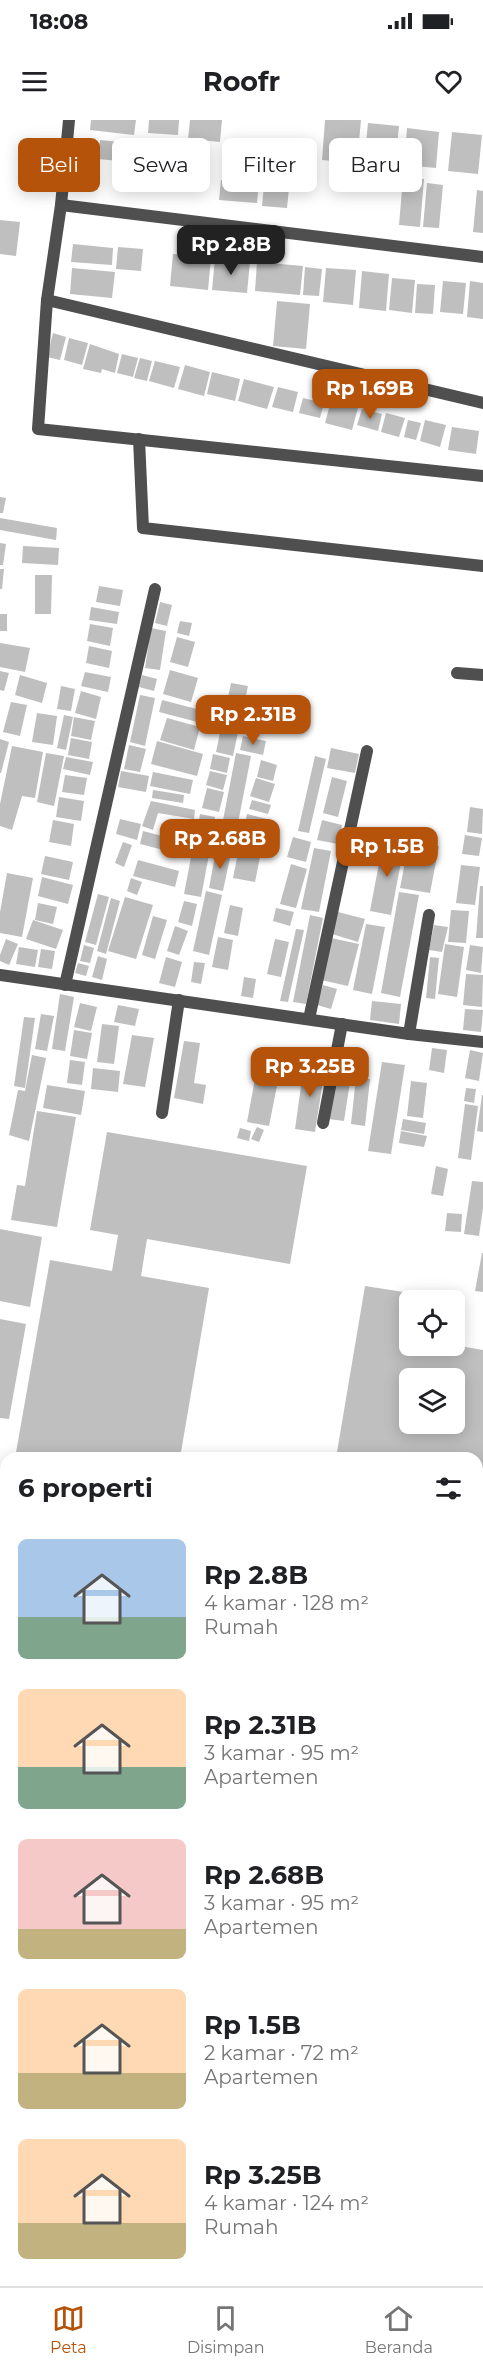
<!DOCTYPE html>
<html lang="id">
<meta charset="utf-8">
<style>
body{margin:0;font-family:Montserrat,sans-serif;background:#f2f2f2;color:#202124;height:100vh;display:flex;flex-direction:column;font-size:22px;white-space:nowrap}
*{box-sizing:border-box;margin:0}
p{font-size:20px;color:#757577}
.icon{flex:none;width:33px;height:33px;fill:none;stroke:currentColor;stroke-width:2;stroke-linecap:round;stroke-linejoin:round}
.map{position:relative;flex:1;overflow:hidden}
.details{position:absolute;left:0px;top:1332px;width:483px;height:834px;display:flex;flex-direction:column;background:#fff;border-radius:18px 18px 0 0;box-shadow:0 3px 15px #0003}
.details>*{flex:none}
.guide{position:absolute;left:18px;top:18px;width:447px;height:54px;display:flex;gap:12px}
.fabs{position:absolute;left:399px;top:1170px;display:grid;gap:12px}
.fabs a{display:grid;place-items:center;width:66px;height:66px;border-radius:9px;background:#fff;box-shadow:0 3px 15px #0003;font-size:30px}
.price{position:absolute;translate:-50% -51px;padding:0 14px;border-radius:12px;background:#b45309;color:#fff;font-size:20px;line-height:39px;filter:drop-shadow(0 2px 3px #0008)}
.price::after{content:'';position:absolute;left:50%;top:36px;width:18px;height:14px;margin-left:-9px;background:inherit;clip-path:polygon(0 0,100% 0,50% 100%)}
.price.on{background:#222;color:#fff}
ul{padding:0;list-style:none}
li{display:flex;align-items:center;gap:18px;height:150px;padding:0 18px}
li span{display:grid;place-items:center;flex:none;width:168px;height:120px;border-radius:9px;color:#555}
li>.icon{margin-inline-start:auto}
span .icon{width:72px;height:72px;fill:#fffc;stroke-width:1}
li b{font-size:26px}
h2{display:flex;justify-content:space-between;align-items:center;height:72px;padding:0 18px;font-size:26px}
.pill{padding:0 21px;border-radius:9px;background:#fff;box-shadow:0 3px 15px #0003;font-size:21px;line-height:54px}
.pill.on{background:#b45309;color:#fff}
.status{display:flex;justify-content:space-between;align-items:center;height:42px;padding:0 30px;background:#fff;direction:ltr}
.status svg{height:16px;fill:currentColor}
header{display:flex;justify-content:space-between;align-items:center;height:78px;padding:0 18px;background:#fff;font-size:27px;font-weight:700}
.tabs{display:flex;justify-content:space-around;align-items:center;height:84px;border-top:2px solid #e0e0e0;background:#fff;font-size:16px;color:#757577}
.tabs a{display:grid;justify-items:center;gap:3px}
.tabs .on{color:#b45309}
.map>svg:first-child{display:block}
</style>
<div class="status"><b>18:08</b><svg viewBox="0 0 49 12"><path d="M0 12V9h3v3zM5 12V6h3v6zM10 12V3h3v9zM15 12V0h3v12zM26 1h20v11H26zM47 4h2v5h-2z"/></svg></div>
<header><svg class="icon" aria-label="menu" viewBox="0 0 24 24"><path d="M4 6h16M4 12h16M4 18h16"/></svg>Roofr<svg class="icon" aria-label="heart" viewBox="0 0 24 24"><path d="M12 20l-8-8c-3-5 5-10 8-4 3-6 11-1 8 4z"/></svg></header>
<div class="map">
<svg width="483" height="2166" viewBox="0 0 483 2166">
<rect width="100%" height="100%" fill="#fff"/>
<g fill="none" stroke-linecap="round" stroke-linejoin="round">
<g stroke="#9d9d9d" stroke-width="36">
<polyline points="0,1723 6,1726"/>
<polyline points="477,1940 483,1943"/>
</g>
</g>
<g fill="#bfbfbf" fill-rule="evenodd">
<polygon points="91,0 136,0 134,15 90,10"/>
<polygon points="149,0 179,0 178,15 148,13"/>
<polygon points="190,0 222,0 220,22 188,19"/>
<polygon points="325,0 361,0 357,43 322,40"/>
<polygon points="368,3 399,6 395,49 364,45"/>
<polygon points="407,8 439,12 436,48 404,45"/>
<polygon points="452,12 482,15 478,54 448,51"/>
<polygon points="100,20 121,22 119,41 98,39"/>
<polygon points="136,23 157,25 154,57 133,55"/>
<polygon points="271,42 295,45 293,65 269,62"/>
<polygon points="403,58 424,59 420,107 399,105"/>
<polygon points="221,60 259,63 257,83 219,80"/>
<polygon points="427,63 443,65 439,108 423,107"/>
<polygon points="264,65 289,68 287,88 262,86"/>
<polygon points="477,70 483,71 483,113 473,112"/>
<polygon points="0,100 20,102 16,136 0,134"/>
<polygon points="73,124 113,128 112,145 71,142"/>
<polygon points="118,127 143,129 141,151 116,149"/>
<polygon points="173,134 211,137 208,170 170,166"/>
<polygon points="215,138 250,141 247,173 212,170"/>
<polygon points="257,142 303,146 300,175 255,171"/>
<polygon points="305,147 322,149 319,176 303,175"/>
<polygon points="72,148 115,152 112,178 70,174"/>
<polygon points="326,148 356,150 353,185 323,182"/>
<polygon points="362,151 389,154 386,191 359,188"/>
<polygon points="392,158 415,160 412,193 389,190"/>
<polygon points="443,161 466,163 463,194 440,192"/>
<polygon points="470,161 483,163 483,199 467,197"/>
<polygon points="417,164 435,165 433,194 415,193"/>
<polygon points="277,181 310,184 306,229 273,226"/>
<polygon points="53,213 66,217 60,240 47,237"/>
<polygon points="69,218 88,223 82,245 64,240"/>
<polygon points="90,224 119,234 115,253 102,249 101,253 83,249"/>
<polygon points="122,234 138,238 133,257 117,253"/>
<polygon points="140,238 152,241 147,261 134,258"/>
<polygon points="155,241 180,247 174,268 149,261"/>
<polygon points="185,245 210,252 204,276 178,269"/>
<polygon points="212,252 240,259 235,281 207,274"/>
<polygon points="244,259 274,267 267,289 238,281"/>
<polygon points="278,267 298,272 293,292 272,287"/>
<polygon points="303,278 324,283 320,298 299,293"/>
<polygon points="331,281 358,288 352,310 325,303"/>
<polygon points="362,289 382,294 378,311 357,305"/>
<polygon points="386,293 405,298 399,317 381,312"/>
<polygon points="408,300 421,303 416,320 404,317"/>
<polygon points="425,300 446,305 440,327 420,321"/>
<polygon points="452,307 479,311 476,334 448,330"/>
<polygon points="0,377 6,378 3,393 0,393"/>
<polygon points="0,398 57,408 56,420 0,410"/>
<polygon points="0,423 6,424 3,445 0,445"/>
<polygon points="23,426 59,428 58,445 22,443"/>
<polygon points="0,449 4,449 2,469 0,469"/>
<polygon points="35,455 52,455 51,494 35,494"/>
<polygon points="99,466 123,470 120,486 96,482"/>
<polygon points="160,482 172,485 167,506 155,503"/>
<polygon points="91,487 119,492 117,504 89,500"/>
<rect x="0" y="494" width="7" height="17"/>
<polygon points="180,501 192,503 189,516 177,513"/>
<polygon points="90,504 113,508 110,526 87,521"/>
<polygon points="151,508 166,511 160,550 145,548"/>
<polygon points="177,517 195,522 188,547 170,542"/>
<polygon points="0,523 30,528 25,552 0,547"/>
<polygon points="89,526 112,531 109,548 86,543"/>
<polygon points="170,550 198,558 191,582 163,574"/>
<polygon points="0,551 9,553 4,571 0,570"/>
<polygon points="85,552 111,557 108,572 81,566"/>
<polygon points="20,555 47,563 42,583 15,575"/>
<polygon points="142,555 157,559 154,571 139,567"/>
<polygon points="231,563 248,566 240,605 223,602"/>
<polygon points="61,566 75,569 71,591 57,589"/>
<polygon points="81,571 101,577 96,599 75,593"/>
<polygon points="140,575 155,578 145,626 130,622"/>
<polygon points="162,580 212,593 209,605 159,592"/>
<polygon points="11,582 27,585 20,616 3,612"/>
<polygon points="37,593 57,596 53,625 32,622"/>
<polygon points="64,595 73,597 66,630 57,628"/>
<polygon points="74,597 95,601 91,620 71,616"/>
<polygon points="167,598 200,607 194,630 160,620"/>
<polygon points="221,608 238,612 233,636 216,632"/>
<polygon points="243,616 266,621 263,635 240,630"/>
<polygon points="71,618 92,622 89,639 68,635"/>
<polygon points="0,619 9,622 1,653 0,653"/>
<polygon points="157,621 203,634 197,656 151,644"/>
<polygon points="129,625 146,629 140,652 124,649"/>
<polygon points="12,626 43,632 35,678 22,676 12,710 0,706 0,684"/>
<polygon points="331,628 359,634 355,653 327,648"/>
<polygon points="46,633 64,636 54,686 37,682"/>
<polygon points="236,633 251,636 233,729 218,726"/>
<polygon points="213,634 230,638 227,653 210,649"/>
<polygon points="315,636 326,639 309,713 298,711"/>
<polygon points="66,637 93,642 90,655 63,649"/>
<polygon points="261,640 277,645 273,661 257,657"/>
<polygon points="121,651 149,656 146,672 118,667"/>
<polygon points="210,651 227,655 223,670 206,665"/>
<polygon points="153,652 193,660 190,674 150,666"/>
<polygon points="65,655 87,658 84,675 62,672"/>
<polygon points="332,657 347,661 338,697 323,693"/>
<polygon points="256,658 275,664 269,682 250,676"/>
<polygon points="207,668 224,672 219,692 202,688"/>
<polygon points="153,670 184,675 183,683 152,678"/>
<polygon points="59,677 84,681 81,701 56,697"/>
<polygon points="252,680 271,685 268,694 249,689"/>
<polygon points="151,681 195,690 194,699 158,693 153,710 142,706"/>
<polygon points="470,687 483,689 482,714 467,712"/>
<polygon points="200,694 215,697 210,731 194,728"/>
<polygon points="247,694 267,699 260,726 241,722"/>
<polygon points="120,699 141,704 137,720 116,714"/>
<polygon points="53,700 74,704 71,726 49,722"/>
<polygon points="322,700 342,705 338,724 317,720"/>
<polygon points="143,711 190,723 187,736 140,724"/>
<polygon points="465,715 482,718 479,736 462,734"/>
<polygon points="293,717 311,722 306,742 287,737"/>
<polygon points="409,721 439,726 430,773 400,768"/>
<polygon points="123,722 132,725 124,747 115,743"/>
<polygon points="383,722 404,726 391,795 370,791"/>
<polygon points="239,728 261,732 255,762 233,758"/>
<polygon points="314,728 331,731 319,792 301,789"/>
<polygon points="216,730 231,733 223,771 209,768"/>
<polygon points="192,732 209,735 201,777 184,774"/>
<polygon points="45,736 73,742 69,760 41,754"/>
<polygon points="138,740 179,751 175,767 133,756"/>
<polygon points="291,744 307,749 296,788 280,784"/>
<polygon points="461,745 480,747 475,785 456,783"/>
<polygon points="7,753 33,758 22,817 0,813 0,792"/>
<polygon points="42,757 73,765 68,784 38,776"/>
<polygon points="131,758 142,762 137,775 127,771"/>
<polygon points="480,766 483,766 483,818 476,818"/>
<polygon points="206,771 222,775 209,835 193,831"/>
<polygon points="399,772 419,775 400,877 381,873"/>
<polygon points="98,774 109,777 96,825 85,822"/>
<polygon points="125,777 153,785 136,839 108,831"/>
<polygon points="111,778 120,781 106,834 97,831"/>
<polygon points="184,781 197,784 192,806 178,802"/>
<polygon points="38,783 57,787 53,804 35,800"/>
<polygon points="230,785 243,788 238,816 224,813"/>
<polygon points="276,788 294,792 290,806 273,801"/>
<polygon points="451,790 469,791 466,823 448,822"/>
<polygon points="338,792 365,799 358,822 332,814"/>
<polygon points="310,795 323,798 306,884 293,882"/>
<polygon points="153,796 167,800 155,839 142,835"/>
<polygon points="33,800 63,810 56,829 26,819"/>
<polygon points="366,804 385,807 372,874 353,870"/>
<polygon points="434,805 448,807 442,832 429,830"/>
<polygon points="175,806 188,811 179,835 167,831"/>
<polygon points="296,809 304,810 288,882 280,881"/>
<polygon points="218,817 233,820 228,850 212,847"/>
<polygon points="331,818 359,824 348,866 321,860"/>
<polygon points="6,819 18,824 9,845 0,841 0,835"/>
<polygon points="275,819 289,822 281,857 267,854"/>
<polygon points="445,824 464,827 457,877 438,874"/>
<polygon points="84,825 94,828 90,843 80,841"/>
<polygon points="470,825 483,827 481,853 466,850"/>
<polygon points="19,827 38,830 35,847 16,844"/>
<polygon points="41,829 55,831 52,849 38,847"/>
<polygon points="98,836 107,839 102,860 92,857"/>
<polygon points="166,837 182,842 175,867 159,863"/>
<polygon points="430,837 439,838 435,879 426,878"/>
<polygon points="194,842 205,843 201,864 191,862"/>
<polygon points="78,843 89,846 86,856 75,853"/>
<polygon points="466,854 483,855 482,887 463,885"/>
<polygon points="244,857 256,859 253,878 241,876"/>
<polygon points="323,865 337,869 331,889 317,885"/>
<polygon points="60,874 74,877 65,931 52,929"/>
<polygon points="372,881 401,884 399,904 370,900"/>
<polygon points="80,883 97,887 91,911 74,907"/>
<polygon points="118,885 139,889 135,906 114,902"/>
<polygon points="465,889 483,890 481,912 463,910"/>
<polygon points="41,894 54,896 47,931 35,929"/>
<polygon points="24,897 35,898 25,968 14,966"/>
<polygon points="102,904 119,906 114,944 97,942"/>
<polygon points="74,910 92,913 87,939 70,936"/>
<polygon points="132,915 154,918 145,967 123,964"/>
<polygon points="184,921 200,923 194,963 206,965 203,984 174,978"/>
<polygon points="432,928 447,930 444,953 429,950"/>
<polygon points="470,930 483,933 479,961 465,958"/>
<polygon points="32,935 46,938 29,1021 9,1015 18,970 25,971"/>
<polygon points="259,937 282,941 269,1006 247,1002"/>
<polygon points="70,940 85,942 82,965 67,963"/>
<polygon points="340,941 359,942 358,956 339,955"/>
<polygon points="382,942 405,945 391,1034 368,1031"/>
<polygon points="304,945 325,948 315,1012 295,1009"/>
<polygon points="93,948 120,951 118,972 91,969"/>
<polygon points="356,957 370,959 365,1006 351,1004"/>
<polygon points="334,959 350,962 344,1001 328,999"/>
<polygon points="411,961 427,963 423,998 407,996"/>
<polygon points="47,965 85,971 81,995 43,988"/>
<polygon points="466,968 476,969 474,983 464,981"/>
<polygon points="482,975 483,975 483,1012 477,1011"/>
<polygon points="465,984 478,986 471,1040 458,1038"/>
<polygon points="37,991 76,997 57,1107 11,1100 17,1065 25,1066"/>
<polygon points="403,999 426,1003 424,1014 401,1010"/>
<polygon points="257,1007 264,1010 259,1022 251,1019"/>
<polygon points="240,1008 251,1011 249,1021 237,1018"/>
<polygon points="401,1011 427,1016 424,1027 399,1023"/>
<polygon points="107,1012 307,1046 290,1144 147,1119 141,1156 209,1168 180,1338 15,1338 50,1140 112,1151 118,1115 90,1110"/>
<polygon points="436,1046 448,1049 443,1076 431,1074"/>
<polygon points="472,1061 483,1062 483,1088 479,1116 464,1114"/>
<polygon points="447,1093 462,1094 461,1112 445,1111"/>
<polygon points="0,1109 42,1117 30,1187 0,1181"/>
<polygon points="482,1133 483,1133 483,1172 475,1171"/>
<path d="M365,1166L449,1179L410,1180V1226L454,1225L483,1230V1347L478,1376L477,1338H336ZM410,1258H454V1304H410Z"/>
<polygon points="0,1199 26,1204 9,1299 0,1298"/>
<polygon points="5,1398 6,1398 6,1633 0,1632 0,1425"/>
<polygon points="477,1523 483,1524 482,1574 477,1572"/>
<polygon points="482,1779 483,1779 483,1868 477,1867 477,1808"/>
<polygon points="0,1907 6,1907 6,2160 402,2160 401,2166 0,2166"/>
<polygon points="477,2096 483,2097 483,2166 404,2166 405,2160 477,2160"/>
</g>
<g fill="none" stroke-linecap="round" stroke-linejoin="round">
<g stroke="#4f4f4f" stroke-width="12">
<polyline points="69,0 61,85 47,180 38,309 483,356"/>
<polyline points="61,85 483,137"/>
<polyline points="47,180 483,283"/>
<polyline points="139,319 143,408 483,446"/>
<polyline points="457,553 483,555"/>
<polyline points="0,855 409,914 483,922"/>
<polyline points="65,865 155,469"/>
<polyline points="309,899 367,631"/>
<polyline points="409,914 429,795"/>
<polyline points="162,993 179,880"/>
<polyline points="323,1003 342,904"/>
</g>
<g stroke="#1c1c1c" stroke-width="12">
<polyline points="0,1749 6,1752"/>
<polyline points="477,1963 483,1966"/>
</g>
</g>
</svg>
<div class="fabs">
<a><svg class="icon" aria-label="locate" viewBox="0 0 24 24"><circle cx="12" cy="12" r="6"/><path d="M12 2v4M12 18v4M2 12h4M18 12h4"/></svg></a>
<a><svg class="icon" aria-label="layers" viewBox="0 0 24 24"><path d="M12 4l9 5-9 5-9-5zM3 14l9 5 9-5"/></svg></a>
</div>
<b class="price on" style="left:231px;top:156px">Rp 2.8B</b>
<b class="price" style="left:370px;top:300px">Rp 1.69B</b>
<b class="price" style="left:253px;top:626px">Rp 2.31B</b>
<b class="price" style="left:220px;top:750px">Rp 2.68B</b>
<b class="price" style="left:387px;top:758px">Rp 1.5B</b>
<b class="price" style="left:310px;top:978px">Rp 3.25B</b>
<div class="guide">
<a class="pill on">Beli</a>
<a class="pill">Sewa</a>
<a class="pill">Filter</a>
<a class="pill">Baru</a>
</div>
<section class="details">
<h2>6 properti<svg class="icon" aria-label="filters" viewBox="0 0 24 24"><path d="M4 7h16M4 17h16"/><circle cx="9" cy="7" r="2"/><circle cx="15" cy="17" r="2"/></svg></h2>
<ul>
<li><span style="background:linear-gradient(#a9c7e8 65%,#7fa58c 0)"><svg class="icon" aria-label="home" viewBox="0 0 24 24"><path d="M3 11l9-7 9 7M6 9v11h12V9"/></svg></span><div><b>Rp 2.8B</b><p>4 kamar · 128 m²</p><p>Rumah</p></div></li>
<li><span style="background:linear-gradient(#ffd9b3 65%,#7fa58c 0)"><svg class="icon" aria-label="home" viewBox="0 0 24 24"><path d="M3 11l9-7 9 7M6 9v11h12V9"/></svg></span><div><b>Rp 2.31B</b><p>3 kamar · 95 m²</p><p>Apartemen</p></div></li>
<li><span style="background:linear-gradient(#f6c9c9 75%,#c2b280 0)"><svg class="icon" aria-label="home" viewBox="0 0 24 24"><path d="M3 11l9-7 9 7M6 9v11h12V9"/></svg></span><div><b>Rp 2.68B</b><p>3 kamar · 95 m²</p><p>Apartemen</p></div></li>
<li><span style="background:linear-gradient(#ffd9b3 70%,#c2b280 0)"><svg class="icon" aria-label="home" viewBox="0 0 24 24"><path d="M3 11l9-7 9 7M6 9v11h12V9"/></svg></span><div><b>Rp 1.5B</b><p>2 kamar · 72 m²</p><p>Apartemen</p></div></li>
<li><span style="background:linear-gradient(#ffd9b3 70%,#c2b280 0)"><svg class="icon" aria-label="home" viewBox="0 0 24 24"><path d="M3 11l9-7 9 7M6 9v11h12V9"/></svg></span><div><b>Rp 3.25B</b><p>4 kamar · 124 m²</p><p>Rumah</p></div></li>
</ul>
</section>
</div>
<nav class="tabs">
<a class="on"><svg class="icon" aria-label="map" viewBox="0 0 24 24"><path d="M3 6l6-2 6 2 6-2v14l-6 2-6-2-6 2zM9 4v14M15 6v14"/></svg>Peta</a>
<a><svg class="icon" aria-label="saved" viewBox="0 0 24 24"><path d="M7 4h10v16l-5-4-5 4z"/></svg>Disimpan</a>
<a><svg class="icon" aria-label="home" viewBox="0 0 24 24"><path d="M3 11l9-7 9 7M6 9v11h12V9"/></svg>Beranda</a>
</nav>
